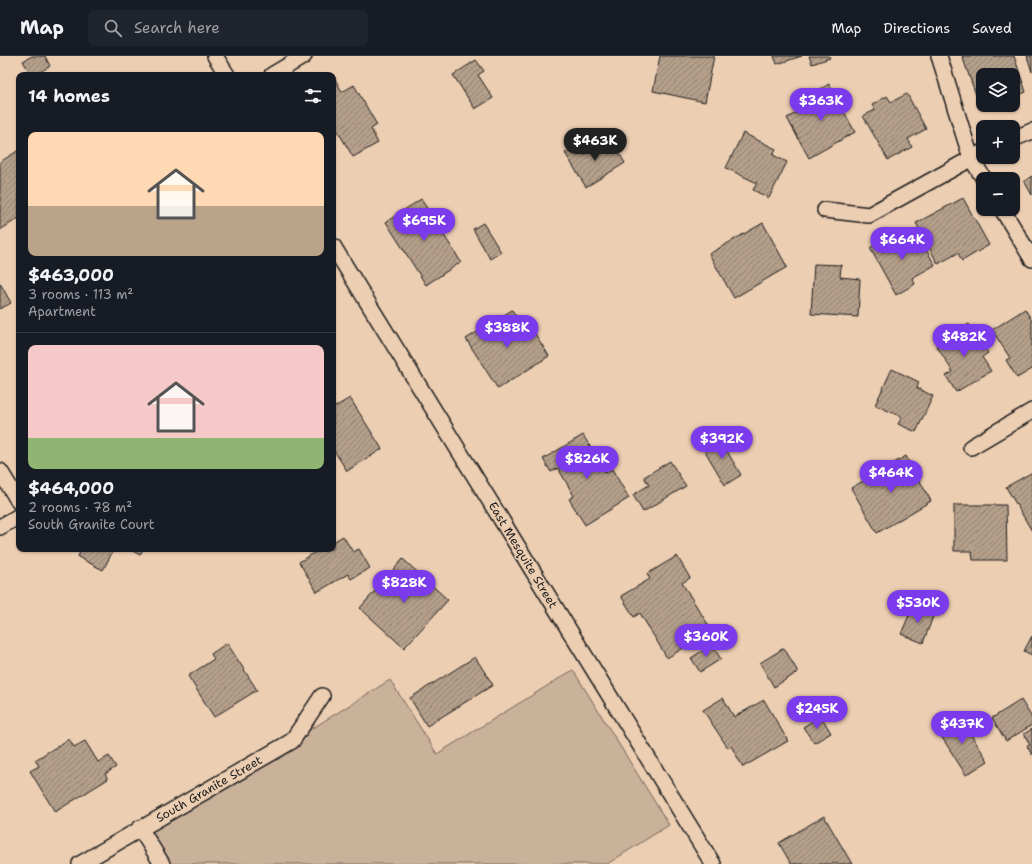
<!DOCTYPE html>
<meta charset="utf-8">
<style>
body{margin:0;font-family:"Shantell Sans",sans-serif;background:#20242c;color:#f1f3f6;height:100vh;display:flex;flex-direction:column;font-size:15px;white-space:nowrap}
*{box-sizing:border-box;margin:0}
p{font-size:13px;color:#9ea1a6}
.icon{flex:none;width:22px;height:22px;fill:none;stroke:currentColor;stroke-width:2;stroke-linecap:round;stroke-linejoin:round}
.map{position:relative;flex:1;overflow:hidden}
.side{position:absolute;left:16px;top:16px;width:320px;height:480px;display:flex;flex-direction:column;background:#171b24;border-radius:8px;box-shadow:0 1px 3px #0004}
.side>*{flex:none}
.controls{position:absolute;left:976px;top:12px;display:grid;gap:8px}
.controls a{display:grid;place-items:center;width:44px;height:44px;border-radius:8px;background:#171b24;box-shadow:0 1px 3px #0004;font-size:20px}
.price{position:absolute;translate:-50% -34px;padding:0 9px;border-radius:14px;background:#7c3aed;color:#fff;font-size:13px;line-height:26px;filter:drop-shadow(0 1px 2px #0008)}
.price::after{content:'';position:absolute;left:50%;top:24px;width:12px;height:9px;margin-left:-6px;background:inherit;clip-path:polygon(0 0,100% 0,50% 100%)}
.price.on{background:#222;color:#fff}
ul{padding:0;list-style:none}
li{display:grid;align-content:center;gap:8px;height:212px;padding:0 12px}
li+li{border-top:1px solid #363941}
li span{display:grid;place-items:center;height:124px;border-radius:8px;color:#555}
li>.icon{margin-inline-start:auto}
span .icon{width:72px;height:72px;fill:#fffc;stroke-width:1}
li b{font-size:17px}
h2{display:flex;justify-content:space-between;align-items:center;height:48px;padding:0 12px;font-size:17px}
header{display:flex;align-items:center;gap:24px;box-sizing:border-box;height:56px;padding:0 20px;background:#171b24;border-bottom:1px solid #363941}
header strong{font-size:19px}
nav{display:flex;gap:22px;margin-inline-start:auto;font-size:14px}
.search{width:280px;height:36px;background:#20242c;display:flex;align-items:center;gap:10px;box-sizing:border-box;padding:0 14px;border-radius:8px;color:#9ea1a6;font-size:15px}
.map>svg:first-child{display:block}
</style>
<header>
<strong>Map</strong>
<div class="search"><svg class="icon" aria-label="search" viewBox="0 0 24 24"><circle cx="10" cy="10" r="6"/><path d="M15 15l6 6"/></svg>Search here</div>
<nav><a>Map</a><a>Directions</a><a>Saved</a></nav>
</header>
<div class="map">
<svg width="1032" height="808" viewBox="0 0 1032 808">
<defs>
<pattern id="building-hatch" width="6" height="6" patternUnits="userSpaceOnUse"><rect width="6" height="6" fill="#b59f8b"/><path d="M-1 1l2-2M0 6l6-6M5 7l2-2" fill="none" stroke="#928171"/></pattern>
</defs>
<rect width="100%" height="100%" fill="#ecceb2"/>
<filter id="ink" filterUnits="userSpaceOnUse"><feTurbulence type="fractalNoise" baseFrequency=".025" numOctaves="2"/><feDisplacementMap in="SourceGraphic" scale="8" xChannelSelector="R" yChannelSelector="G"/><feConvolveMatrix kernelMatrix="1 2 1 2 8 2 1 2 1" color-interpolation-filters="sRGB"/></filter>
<g filter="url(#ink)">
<polygon fill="#cab19a" stroke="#73665b" points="573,614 669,769 607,808 162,808 140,772 292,685 390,624 437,698"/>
<g fill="url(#building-hatch)" stroke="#1c1c1c">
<polygon points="32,0 45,0 50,10 35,19 31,19 23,5"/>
<polygon points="660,0 714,0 705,46 653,35"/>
<polygon points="774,0 802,0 777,8"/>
<polygon points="809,0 829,0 830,2 812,8"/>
<polygon points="962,0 1014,0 1026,36 1013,41 1013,19 983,19 984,49 980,50"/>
<polygon points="1027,0 1032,0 1032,16"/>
<polygon points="476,4 484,15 478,19 493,42 475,53 453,19"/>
<polygon points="334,21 342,36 354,29 377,69 371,73 378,87 353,101 333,67"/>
<polygon points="829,28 855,76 809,102 787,62 807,51 803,43"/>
<polygon points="907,38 926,73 908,83 912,91 888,104 863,60 875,54 872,49 887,40 891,46"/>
<polygon points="743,77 776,93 773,99 787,106 769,142 753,134 757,127 726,112"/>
<polygon points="610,82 625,107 586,131 565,97 579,89 585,98"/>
<polygon points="19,94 19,162 0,174 0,106"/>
<polygon points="1032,120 1032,139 1024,125"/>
<polygon points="963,142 989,189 962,205 958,197 938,208 916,167"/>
<polygon points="421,143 461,206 426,229 386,166"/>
<polygon points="483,167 501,196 490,203 473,173"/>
<polygon points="763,167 787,211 734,242 709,198"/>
<polygon points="894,178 899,188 917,178 935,209 912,222 915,228 896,239 870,192"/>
<polygon points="814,208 841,209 840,221 860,223 858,261 811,258"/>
<polygon points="0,227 11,247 0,253"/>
<polygon points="1025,253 1032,265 1032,313 1017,322 1006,304 1010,302 992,274"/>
<polygon points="512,254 522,269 527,265 549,300 498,333 466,283"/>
<polygon points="969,268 988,297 982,301 991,315 956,336 946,320 953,316 936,289"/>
<polygon points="892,313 919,326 917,332 933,340 916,376 898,368 902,361 875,349"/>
<polygon points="350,342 382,393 347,415 333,393 333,352"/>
<polygon points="583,379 606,417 612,413 629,442 585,469 569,443 574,440 558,412 551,416 543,403"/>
<polygon points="718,380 741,419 725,429 702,390"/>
<polygon points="906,400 931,445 877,477 851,432"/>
<polygon points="670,405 686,430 643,456 633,439 649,429 644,421"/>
<polygon points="1031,417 1032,418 1032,475 1006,431"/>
<polygon points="954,449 1006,449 1007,504 973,504 972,495 954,495"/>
<polygon points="343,480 353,496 359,493 370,512 351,523 348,518 317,536 299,506 321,493 333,493 333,486"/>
<polygon points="81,493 114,493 103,514 78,501"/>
<polygon points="129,493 143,493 140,499"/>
<polygon points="677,500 690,522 682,527 712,575 667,602 640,557 634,561 621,540 650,523 647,518"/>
<polygon points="403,503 448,544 404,592 360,552"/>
<polygon points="913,550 934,558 923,587 901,578"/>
<polygon points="1032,580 1032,599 1024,595"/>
<polygon points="227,587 257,634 214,661 188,620 214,603 211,598"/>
<polygon points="712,589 721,603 700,616 691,602"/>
<polygon points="784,592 798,616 774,631 760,607"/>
<polygon points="475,601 493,629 427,670 410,642"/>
<polygon points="723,642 734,661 764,644 788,685 743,711 731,690 728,692 703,654"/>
<polygon points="1021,644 1032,662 1032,669 1006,685 992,662"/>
<polygon points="958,659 988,705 966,719 936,672"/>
<polygon points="821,660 831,677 814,687 803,671"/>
<polygon points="1032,673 1032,699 1027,690 1030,689 1024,678"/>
<polygon points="69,683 74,691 85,685 98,706 109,700 116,711 105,718 108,723 55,756 30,715 39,710 35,704"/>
<polygon points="824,760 852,808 791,808 779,787"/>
</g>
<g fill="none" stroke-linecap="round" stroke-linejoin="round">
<g stroke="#1c1c1c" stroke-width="18">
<g id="street">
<polyline points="215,0 227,19"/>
<polyline points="939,0 971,102 984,123"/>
<polyline points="272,19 304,0"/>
<polyline points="1013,83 1032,75"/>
<polyline points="1002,153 1032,203"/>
<polyline points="825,154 869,159 983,96"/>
<polyline points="333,190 713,808"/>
<polyline points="971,391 1032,355"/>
<polyline points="0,415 19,446"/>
<polyline points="0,471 19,460"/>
<polyline points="140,772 162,808"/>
<polyline points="80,808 292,685 322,640"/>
</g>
</g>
<use href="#street" stroke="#ecceb2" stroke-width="15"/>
</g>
</g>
<g text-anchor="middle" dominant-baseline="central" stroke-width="3" stroke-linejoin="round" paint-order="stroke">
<g font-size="12" fill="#1c1c1c" stroke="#ecceb2">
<text transform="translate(523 499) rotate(59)">East Mesquite Street</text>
<text transform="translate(209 733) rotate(-30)">South Granite Street</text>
</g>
</g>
</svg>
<div class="controls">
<a><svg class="icon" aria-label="layers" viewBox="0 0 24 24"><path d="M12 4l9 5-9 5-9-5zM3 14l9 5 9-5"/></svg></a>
<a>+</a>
<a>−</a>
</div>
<b class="price" style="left:821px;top:66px">$363K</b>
<b class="price on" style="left:595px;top:106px">$463K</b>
<b class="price" style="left:424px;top:186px">$695K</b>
<b class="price" style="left:902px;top:205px">$664K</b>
<b class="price" style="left:507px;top:293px">$388K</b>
<b class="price" style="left:964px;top:302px">$482K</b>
<b class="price" style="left:722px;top:404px">$392K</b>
<b class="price" style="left:587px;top:424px">$826K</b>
<b class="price" style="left:891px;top:438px">$464K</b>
<b class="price" style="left:404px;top:548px">$828K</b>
<b class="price" style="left:918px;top:568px">$530K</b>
<b class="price" style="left:706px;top:602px">$360K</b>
<b class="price" style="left:817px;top:674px">$245K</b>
<b class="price" style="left:962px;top:689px">$437K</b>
<section class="side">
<h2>14 homes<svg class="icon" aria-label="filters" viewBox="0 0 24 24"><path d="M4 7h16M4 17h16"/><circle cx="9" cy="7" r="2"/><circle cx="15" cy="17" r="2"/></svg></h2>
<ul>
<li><span style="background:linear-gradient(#ffd9b3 60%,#b9a48a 0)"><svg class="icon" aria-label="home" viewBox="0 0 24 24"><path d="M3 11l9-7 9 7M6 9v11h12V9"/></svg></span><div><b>$463,000</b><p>3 rooms · 113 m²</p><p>Apartment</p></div></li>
<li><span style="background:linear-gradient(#f6c9c9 75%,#8fb573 0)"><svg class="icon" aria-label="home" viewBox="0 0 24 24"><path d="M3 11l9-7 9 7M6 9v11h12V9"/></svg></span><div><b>$464,000</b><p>2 rooms · 78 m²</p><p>South Granite Court</p></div></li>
</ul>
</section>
</div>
